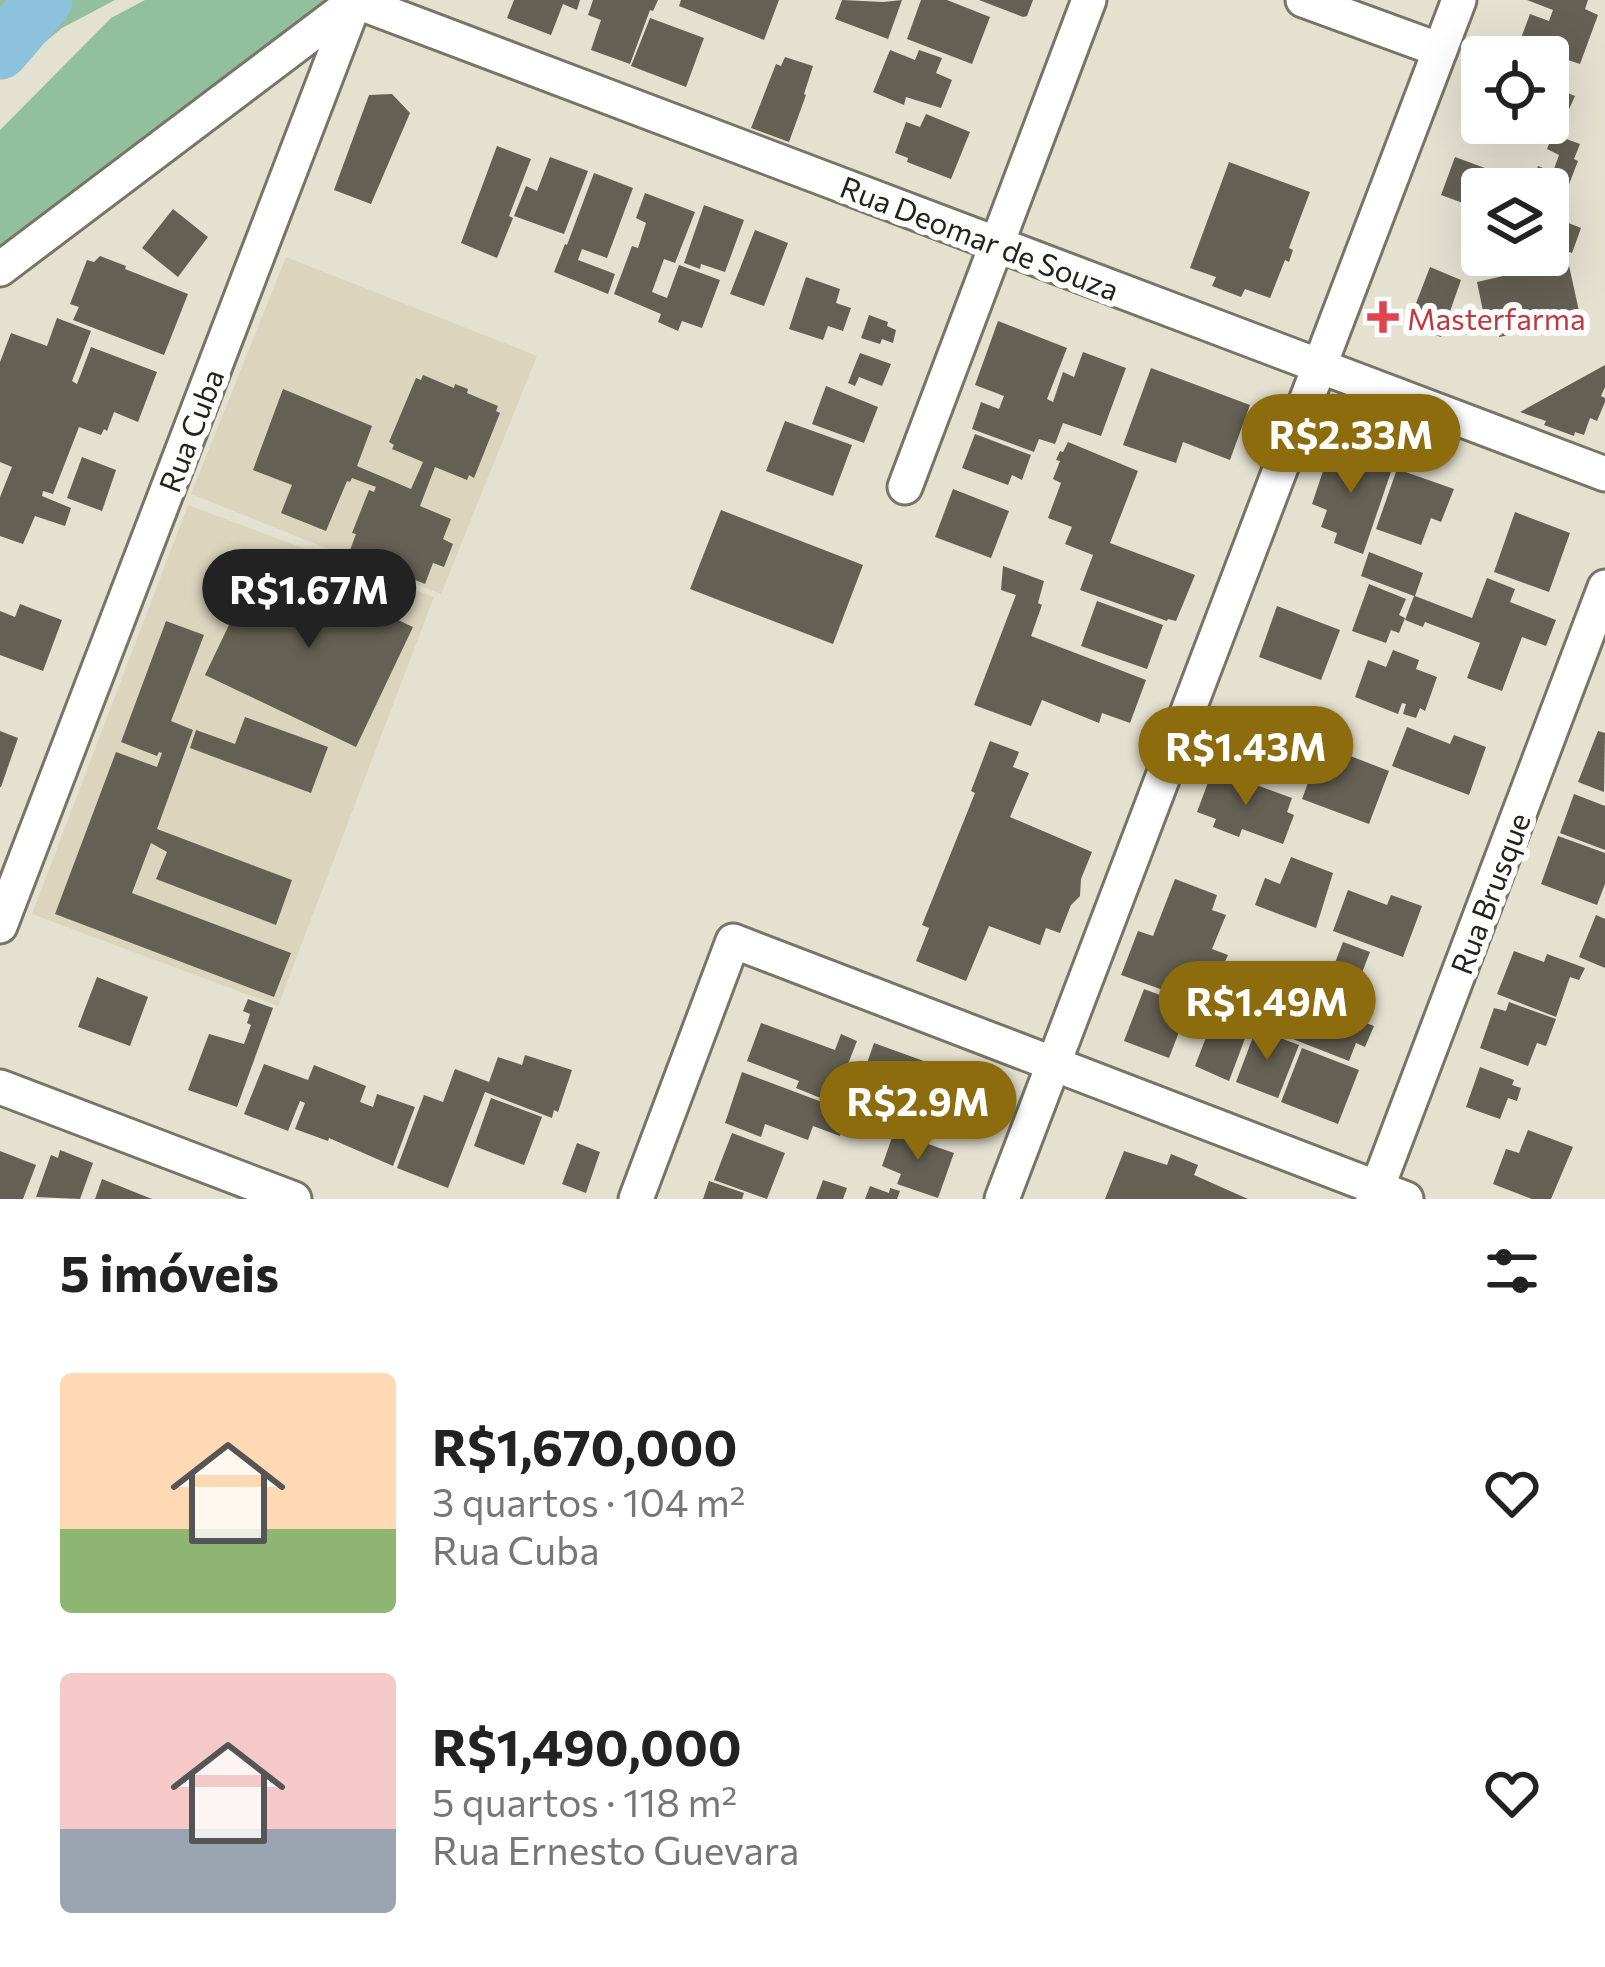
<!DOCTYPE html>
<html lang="pt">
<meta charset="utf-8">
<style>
body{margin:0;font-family:Commissioner,sans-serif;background:#f2f2f2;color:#222;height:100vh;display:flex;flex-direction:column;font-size:45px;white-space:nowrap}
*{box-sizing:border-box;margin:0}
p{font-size:39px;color:#767676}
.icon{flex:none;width:66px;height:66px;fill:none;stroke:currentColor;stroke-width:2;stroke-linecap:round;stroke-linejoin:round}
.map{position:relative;height:1199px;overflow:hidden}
.sheet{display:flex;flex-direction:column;background:#fff;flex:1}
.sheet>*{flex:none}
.tools{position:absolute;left:1461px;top:36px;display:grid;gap:24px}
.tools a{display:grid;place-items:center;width:108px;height:108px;border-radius:12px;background:#fff;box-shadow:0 12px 48px #0002;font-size:60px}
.price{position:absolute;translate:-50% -102px;padding:0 27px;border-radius:42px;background:#8d6c0e;color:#fff;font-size:39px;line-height:78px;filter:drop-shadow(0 3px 6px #0008)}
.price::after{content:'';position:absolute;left:50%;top:72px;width:36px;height:27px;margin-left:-18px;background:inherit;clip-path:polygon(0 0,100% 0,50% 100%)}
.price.active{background:#222;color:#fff}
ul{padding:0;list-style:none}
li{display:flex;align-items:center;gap:36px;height:300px;padding:0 60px}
li span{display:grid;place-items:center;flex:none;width:336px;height:240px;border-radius:12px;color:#555}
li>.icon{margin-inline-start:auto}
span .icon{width:144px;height:144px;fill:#fffc;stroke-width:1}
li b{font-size:51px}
h2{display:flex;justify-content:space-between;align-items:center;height:144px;padding:0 60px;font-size:51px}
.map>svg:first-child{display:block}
</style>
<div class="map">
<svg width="1605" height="1199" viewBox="0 0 1605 1199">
<rect width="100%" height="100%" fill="#e5e1d1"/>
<g fill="#dbd5be">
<polygon points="286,257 537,356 441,594 191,494"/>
<polygon points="188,505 434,597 278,1006 32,914"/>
</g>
<g fill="#92bf9e">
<polygon points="0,0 115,0 62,28 0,79"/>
<polygon points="145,0 329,0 0,250 0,130 111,18"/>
</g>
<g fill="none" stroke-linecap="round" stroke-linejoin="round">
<polyline stroke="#8dc2dc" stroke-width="57" points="0,51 44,0"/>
</g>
<g fill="#646053">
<polygon points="514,0 580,0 577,10 563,4 551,35 507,18"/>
<polygon points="593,0 658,0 653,11 650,10 630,64 591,50 601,20 588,15"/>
<polygon points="681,0 779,0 764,40 679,6"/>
<polygon points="842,0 883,2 902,0 888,39 835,19"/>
<polygon points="921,0 947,0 990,17 972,64 907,39"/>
<polygon points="979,0 1033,0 1027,16 1023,17"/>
<polygon points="1527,0 1588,0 1585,9 1598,15 1580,64 1565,59 1562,71 1548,66 1548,57 1524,57 1515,54 1530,14 1549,21 1553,10"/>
<polygon points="650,18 704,38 686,87 631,66"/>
<polygon points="890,50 915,60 919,50 942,58 936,73 952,80 941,108 906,97 904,105 873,92"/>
<polygon points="785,57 813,66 804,94 806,95 789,142 751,128 776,64 781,66"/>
<polygon points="1548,85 1575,96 1558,134 1533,123 1548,123"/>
<polygon points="392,94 410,113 371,204 334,190 369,95"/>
<polygon points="926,114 970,132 951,179 907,162 908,158 895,153 906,122 920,127"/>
<polygon points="1553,134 1580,144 1574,159 1578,161 1556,218 1581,228 1572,253 1548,244 1548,189 1534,189 1535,186 1531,185 1538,166 1553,172 1559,155 1547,149"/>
<polygon points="497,146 531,159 509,216 513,218 497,258 461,243"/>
<polygon points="550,157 588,171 564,234 514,216 526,186 537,191"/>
<polygon points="1455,157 1523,182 1520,189 1482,189 1482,210 1441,195"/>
<polygon points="1229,162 1310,192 1289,248 1293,250 1289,262 1285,260 1270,298 1245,289 1241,297 1212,286 1216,277 1190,268"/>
<polygon points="594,173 633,188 607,258 582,249 578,260 615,274 608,294 554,272 565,244 567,245"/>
<polygon points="645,193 695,212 675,263 664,259 652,292 667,298 679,265 720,280 702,328 682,321 678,331 658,322 661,314 614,294 632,246 638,248 646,223 636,218"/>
<polygon points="704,205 744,220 725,272 701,264 700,269 684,263"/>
<polygon points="173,209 208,237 178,277 142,248"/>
<polygon points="755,230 788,243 764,306 730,294"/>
<polygon points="100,256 126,266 125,269 188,294 164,355 73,320 79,307 70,304 87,260 94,262"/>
<polygon points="1568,261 1581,320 1499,337 1496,319 1485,321 1477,282"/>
<polygon points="1430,267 1461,280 1441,337 1408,324"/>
<polygon points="806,277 840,289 836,303 851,308 843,331 828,326 823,340 789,329"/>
<polygon points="869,315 888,322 887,326 896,330 893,343 882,339 880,344 861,338"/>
<polygon points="57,318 91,331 72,381 77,384 91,347 157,372 138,422 114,412 107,431 104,429 101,435 79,427 53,494 43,491 42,496 71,508 65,526 35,516 23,544 0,536 0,497 12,467 0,462 0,362 11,333 47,346"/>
<polygon points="998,321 1067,348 1047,399 1053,402 1063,372 1074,377 1083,352 1126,368 1101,436 1063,423 1055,444 1039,439 1034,452 972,429 981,402 999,409 1004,396 975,385"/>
<polygon points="860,353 891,364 882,386 859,377 855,386 848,383"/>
<polygon points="1605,365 1605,387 1601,396 1605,398 1605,402 1597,421 1590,418 1584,435 1575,432 1574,436 1544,425 1546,421 1520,412"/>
<polygon points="1151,368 1250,405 1230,460 1183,442 1176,463 1123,445"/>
<polygon points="423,375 454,388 455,384 468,389 467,393 498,406 496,411 500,413 474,478 469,475 467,480 435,467 420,506 451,519 443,539 453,544 444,567 433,563 425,584 349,553 356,534 352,533 369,490 374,492 376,487 352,478 350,482 347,481 326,531 281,513 292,485 253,470 283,389 372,426 357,466 411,489 423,462 392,449 394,445 389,442 416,378 421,380"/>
<polygon points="826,386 878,407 864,443 812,424"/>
<polygon points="785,421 852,445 833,496 766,471"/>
<polygon points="975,434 1031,455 1022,480 1012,475 1008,485 962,468"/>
<polygon points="1068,442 1138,471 1110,543 1195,575 1176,621 1168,619 1167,621 1080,590 1093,555 1065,544 1072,527 1048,518 1061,483 1053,479 1060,461 1056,460 1060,451 1063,452"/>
<polygon points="1332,444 1393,466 1363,554 1334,543 1337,533 1321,527 1327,510 1312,504"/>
<polygon points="82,457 116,470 102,511 67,498"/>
<polygon points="1397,469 1454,489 1441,522 1431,518 1421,545 1376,529"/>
<polygon points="953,489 1009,511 991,558 935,537"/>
<polygon points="721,510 863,565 833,644 690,589"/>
<polygon points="1515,512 1570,533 1549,592 1494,572"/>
<polygon points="1369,552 1423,573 1415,596 1472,618 1487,578 1515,589 1510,602 1556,620 1546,646 1522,637 1502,691 1467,678 1480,643 1425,622 1423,627 1405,620 1414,596 1361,576"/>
<polygon points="262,556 413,627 356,747 205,675"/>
<polygon points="1003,566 1044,581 1038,603 1042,605 1031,636 1146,680 1130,723 1102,713 1099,723 1042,700 1031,726 974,705 1016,595 1001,590"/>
<polygon points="1369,584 1406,599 1399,615 1405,618 1399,633 1391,630 1386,643 1352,631"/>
<polygon points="1097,601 1163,625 1147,669 1081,646"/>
<polygon points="20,604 62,620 43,671 0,655 0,611 15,617"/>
<polygon points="1277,606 1340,630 1321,680 1259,657"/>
<polygon points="166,621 204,635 171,721 193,730 157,829 292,880 276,925 156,879 167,852 151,843 132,893 291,953 274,997 55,914 116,752 157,767 162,753 159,752 157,756 121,742"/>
<polygon points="1393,650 1419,660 1416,669 1437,677 1425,711 1420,708 1416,718 1403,714 1406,704 1402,703 1398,714 1355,697 1368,660 1386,667"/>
<polygon points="245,717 328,747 311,793 190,748 196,730 235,744"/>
<polygon points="1238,718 1300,741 1284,783 1222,760"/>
<polygon points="1407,727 1450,744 1454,735 1486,747 1469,795 1392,766"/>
<polygon points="0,731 18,738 1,787 0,787"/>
<polygon points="1598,731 1605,733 1604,792 1578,782"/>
<polygon points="990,741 1019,752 1013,767 1029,773 1010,817 1092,852 1081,879 1080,896 1071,905 1060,933 1046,928 1040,945 989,926 966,981 916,961 929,928 922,925 975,793 971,791"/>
<polygon points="1322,745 1389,771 1369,824 1302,799"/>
<polygon points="1213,769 1292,798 1287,812 1294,815 1283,844 1242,829 1239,837 1213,827 1216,819 1197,812"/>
<polygon points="1574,794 1605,806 1605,850 1560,833"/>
<polygon points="1558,836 1605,853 1605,884 1597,905 1541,884"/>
<polygon points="1291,857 1333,873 1316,928 1255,905 1265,878 1280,884"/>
<polygon points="1175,879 1217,895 1212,910 1226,915 1212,949 1228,955 1222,968 1232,972 1218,1007 1209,1003 1208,1006 1121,975 1138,931 1153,936"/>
<polygon points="1348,890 1387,905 1391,895 1422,906 1403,957 1333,931"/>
<polygon points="1596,915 1605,919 1605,968 1579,957"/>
<polygon points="1343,942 1370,952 1353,996 1326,986"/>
<polygon points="1514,951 1544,962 1547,954 1585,968 1579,980 1570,977 1556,1017 1497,994"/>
<polygon points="97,977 148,997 130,1046 78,1027"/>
<polygon points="1144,989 1189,1006 1169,1058 1124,1041"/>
<polygon points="1238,996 1257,1007 1250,1025 1222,1015 1229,997 1237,1000"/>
<polygon points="1295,996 1374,1026 1365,1047 1356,1043 1349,1061 1280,1034"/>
<polygon points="248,999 273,1008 237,1107 188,1090 209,1034 244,1044 251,1025 247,1023 250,1014 243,1011"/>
<polygon points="1509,1002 1556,1019 1546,1046 1537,1043 1528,1066 1480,1048 1494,1008 1506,1011"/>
<polygon points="1215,1014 1249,1028 1229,1081 1195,1066"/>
<polygon points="761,1023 835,1050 841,1034 857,1041 839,1087 845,1089 855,1062 866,1066 874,1043 932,1064 916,1109 884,1094 875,1118 850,1109 840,1136 813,1126 808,1140 765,1124 761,1137 725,1123 742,1072 822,1102 823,1099 796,1088 799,1081 747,1061"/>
<polygon points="1256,1029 1299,1045 1278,1098 1236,1082"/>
<polygon points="1302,1048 1359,1070 1338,1124 1281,1102"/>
<polygon points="525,1055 572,1070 558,1112 554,1110 552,1118 485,1092 448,1188 397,1168 424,1095 443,1102 455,1069 489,1082 498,1057 522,1065"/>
<polygon points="264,1064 308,1080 314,1065 366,1086 360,1102 373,1107 377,1094 415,1107 393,1166 329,1138 328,1141 295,1129 305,1103 300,1101 288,1131 244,1114"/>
<polygon points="1480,1067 1514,1080 1512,1085 1521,1088 1517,1101 1508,1098 1500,1119 1466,1107"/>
<polygon points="491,1098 542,1117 524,1165 474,1146"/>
<polygon points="896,1126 914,1133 914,1139 954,1153 938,1198 897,1184 901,1174 882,1166"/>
<polygon points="1528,1130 1573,1147 1551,1199 1532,1199 1493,1184 1506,1149 1519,1153"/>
<polygon points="732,1133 785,1153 767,1199 714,1180"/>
<polygon points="577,1143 600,1152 586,1193 562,1184"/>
<polygon points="60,1150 93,1163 80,1199 36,1197 51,1155 58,1158"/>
<polygon points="0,1151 36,1165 23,1199 0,1199"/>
<polygon points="1124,1151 1167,1165 1171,1154 1198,1165 1194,1175 1248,1199 1105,1199"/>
<polygon points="102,1179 152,1199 95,1199"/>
<polygon points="823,1180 847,1188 843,1199 816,1199"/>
<polygon points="709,1181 744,1193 742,1199 703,1199"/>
<polygon points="870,1186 889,1193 890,1188 900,1191 897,1199 865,1199"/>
</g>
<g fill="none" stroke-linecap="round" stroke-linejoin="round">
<g stroke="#787466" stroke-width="39">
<g id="minor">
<polyline points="1303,0 1440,50"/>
<polyline points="0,269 355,1"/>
<polyline points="905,487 1089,0"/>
<polyline points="0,926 355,1 1605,474"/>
<polyline points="0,1087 294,1199"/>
<polyline points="636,1199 733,941 1406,1199"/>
<polyline points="1002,1199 1459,0"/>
<polyline points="1373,1199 1605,587"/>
</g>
</g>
<use href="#minor" stroke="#fff" stroke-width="33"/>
</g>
<path fill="#e0444e" stroke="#fff" stroke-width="4.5" d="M1377 299h12v12h12v12h-12v12h-12v-12h-12v-12h12z"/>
<g text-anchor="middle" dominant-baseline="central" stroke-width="12" stroke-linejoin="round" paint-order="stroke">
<g font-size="30" fill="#24221c" stroke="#fff">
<text transform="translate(980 237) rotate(21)">Rua Deomar de Souza</text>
<text transform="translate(190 430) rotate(-69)">Rua Cuba</text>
<text transform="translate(1489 893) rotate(-69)">Rua Brusque</text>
</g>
<g font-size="30" fill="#be3a42" stroke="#fff" text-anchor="start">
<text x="1407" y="317">Masterfarma</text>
</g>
</g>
</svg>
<div class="tools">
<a><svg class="icon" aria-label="locate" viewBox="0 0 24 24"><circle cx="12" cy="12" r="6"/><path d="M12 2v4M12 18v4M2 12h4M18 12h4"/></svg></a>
<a><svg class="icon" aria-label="layers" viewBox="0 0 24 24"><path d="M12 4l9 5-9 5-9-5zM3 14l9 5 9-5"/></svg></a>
</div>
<b class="price" style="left:1351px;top:496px">R$2.33M</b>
<b class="price active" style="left:309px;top:651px">R$1.67M</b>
<b class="price" style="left:1246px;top:808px">R$1.43M</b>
<b class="price" style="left:1267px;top:1063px">R$1.49M</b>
<b class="price" style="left:918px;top:1163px">R$2.9M</b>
</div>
<section class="sheet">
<h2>5 imóveis<svg class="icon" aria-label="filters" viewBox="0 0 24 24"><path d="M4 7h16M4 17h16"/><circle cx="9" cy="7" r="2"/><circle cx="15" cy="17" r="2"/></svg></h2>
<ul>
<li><span style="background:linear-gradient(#ffd9b3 65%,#8fb573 0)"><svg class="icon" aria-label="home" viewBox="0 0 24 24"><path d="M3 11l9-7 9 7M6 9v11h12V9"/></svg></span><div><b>R$1,670,000</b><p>3 quartos · 104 m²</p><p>Rua Cuba</p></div><svg class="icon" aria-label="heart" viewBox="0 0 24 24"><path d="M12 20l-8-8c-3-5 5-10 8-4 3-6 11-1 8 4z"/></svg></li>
<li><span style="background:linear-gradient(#f6c9c9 65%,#9aa5b1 0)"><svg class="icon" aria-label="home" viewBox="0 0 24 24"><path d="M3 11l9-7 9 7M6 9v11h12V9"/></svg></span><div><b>R$1,490,000</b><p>5 quartos · 118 m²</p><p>Rua Ernesto Guevara</p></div><svg class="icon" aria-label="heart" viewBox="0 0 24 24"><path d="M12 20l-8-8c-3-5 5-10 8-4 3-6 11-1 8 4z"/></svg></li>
</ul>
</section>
